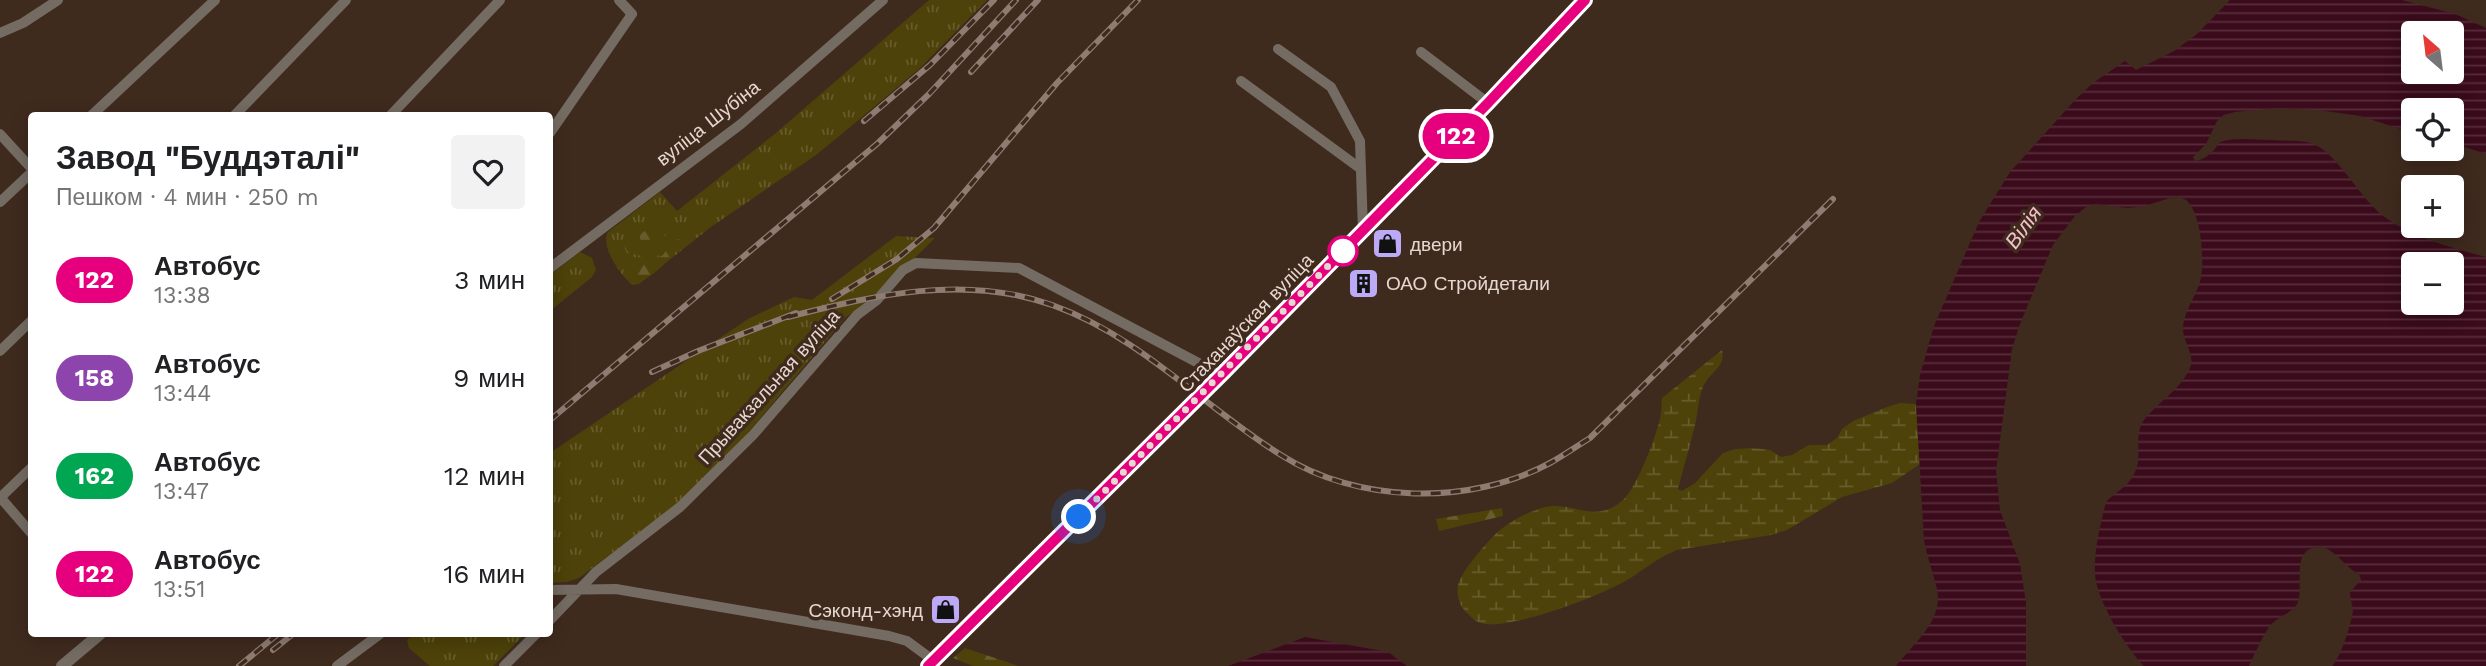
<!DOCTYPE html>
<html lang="ru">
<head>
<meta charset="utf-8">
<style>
	:root { --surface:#fff; --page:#f2f2f2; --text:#202124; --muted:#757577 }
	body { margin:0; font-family:"Work Sans",sans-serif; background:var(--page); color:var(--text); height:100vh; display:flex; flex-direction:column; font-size:26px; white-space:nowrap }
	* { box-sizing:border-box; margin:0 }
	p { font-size:23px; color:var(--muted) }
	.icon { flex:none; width:38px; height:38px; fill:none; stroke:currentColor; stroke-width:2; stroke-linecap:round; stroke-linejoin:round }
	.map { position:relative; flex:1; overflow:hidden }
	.drawer { position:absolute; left:28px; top:112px; width:525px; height:525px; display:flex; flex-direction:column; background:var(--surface); border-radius:7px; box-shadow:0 4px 18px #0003 }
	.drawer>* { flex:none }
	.badge { padding:0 14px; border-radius:23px; font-size:24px; line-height:46px }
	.needle { width:46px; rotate:332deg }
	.fabs { position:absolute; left:2401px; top:21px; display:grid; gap:14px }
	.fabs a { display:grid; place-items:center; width:63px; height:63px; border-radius:7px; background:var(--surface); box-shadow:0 4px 18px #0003; font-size:35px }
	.you { position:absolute; width:35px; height:35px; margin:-18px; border:5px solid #fff; border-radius:50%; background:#1a73e8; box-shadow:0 0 0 10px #1a73e833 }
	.map>.badge { position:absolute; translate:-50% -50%; box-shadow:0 0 0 4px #fff }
	.round { display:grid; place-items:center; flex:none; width:74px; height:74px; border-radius:7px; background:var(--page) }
	.summary { display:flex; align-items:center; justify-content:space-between; height:119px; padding:0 28px }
	h1 { font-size:33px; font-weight:700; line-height:52px }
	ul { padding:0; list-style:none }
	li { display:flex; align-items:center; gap:21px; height:98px; padding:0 28px }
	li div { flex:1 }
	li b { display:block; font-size:26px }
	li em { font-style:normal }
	li .badge { min-width:77px; font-weight:700; text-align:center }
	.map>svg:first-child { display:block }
	.grass { fill:url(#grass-tufts) }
	.forest { fill:url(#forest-firs) }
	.wetland { fill:url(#wetland-marsh) }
	.water { fill:url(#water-rules); fill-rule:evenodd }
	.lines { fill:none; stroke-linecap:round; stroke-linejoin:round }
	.minor { stroke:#746c63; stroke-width:10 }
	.tertiary { stroke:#746c63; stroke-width:12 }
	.rail-casing { stroke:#8e7c72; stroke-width:6 }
	.rail { stroke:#3f2a1e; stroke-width:3.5; stroke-dasharray:10; stroke-linecap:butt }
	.line-casing { stroke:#fff; stroke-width:16 }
	.line { stroke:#e6007e; stroke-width:10 }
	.walk { stroke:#e6d8d0; stroke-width:7; stroke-dasharray:0 12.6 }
	.stop-dot { fill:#fff; stroke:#e6007e; stroke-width:3.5 }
	.labels { text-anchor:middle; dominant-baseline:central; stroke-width:7; stroke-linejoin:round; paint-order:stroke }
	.street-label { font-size:19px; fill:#e6d8d0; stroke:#3f2a1e }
	.poi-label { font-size:19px; fill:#e6d8d0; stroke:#3f2a1e; text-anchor:start }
	.water-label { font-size:21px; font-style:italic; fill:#f7c1cc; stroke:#3f2a1e }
</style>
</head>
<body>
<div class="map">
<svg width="2486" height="666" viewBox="0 0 2486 666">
	<defs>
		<pattern id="grass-tufts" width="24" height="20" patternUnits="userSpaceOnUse" patternTransform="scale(1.75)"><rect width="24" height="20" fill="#4d4209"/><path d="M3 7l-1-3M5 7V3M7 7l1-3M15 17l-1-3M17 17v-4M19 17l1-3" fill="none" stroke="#675d2c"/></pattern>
		<pattern id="forest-firs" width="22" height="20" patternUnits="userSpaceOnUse" patternTransform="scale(1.75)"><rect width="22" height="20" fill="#4d4209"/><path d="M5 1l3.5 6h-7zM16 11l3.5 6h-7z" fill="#675d2c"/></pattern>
		<pattern id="wetland-marsh" width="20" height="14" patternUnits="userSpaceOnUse" patternTransform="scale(1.75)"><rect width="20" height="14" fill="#4d4209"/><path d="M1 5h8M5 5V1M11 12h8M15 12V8" fill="none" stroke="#675d2c"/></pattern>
		<pattern id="water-rules" width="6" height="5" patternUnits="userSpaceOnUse" patternTransform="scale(1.75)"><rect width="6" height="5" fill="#3b0b1b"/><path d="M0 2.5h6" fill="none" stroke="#572e3b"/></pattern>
	</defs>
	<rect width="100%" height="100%" fill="#3f2a1e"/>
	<path class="grass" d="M929,0H987L919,69L843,133L816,155L711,227L639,284L632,285C620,274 600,247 608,232L660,192L677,211L776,133Z
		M896,236L935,238L870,302L846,317L746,435L676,505L579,578L567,582L550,583V453L748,319L794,297L812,300Z
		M580,252L592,258L596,270L592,277L550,311V275Z
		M415,634H525L493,666H430L409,648L407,640Z"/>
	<path class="forest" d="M652,227L662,228L666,239L658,251L659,257L663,255L675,239L682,240C678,255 650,279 636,284L634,281C635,271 643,266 642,256L627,253L622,242L625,240L642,248L644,246L640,239V234Z
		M1502,508L1503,516L1439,531L1436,519Z
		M965,648L1019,666H973L953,658Z"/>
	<path class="wetland" d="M1722,350C1726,368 1709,372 1703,387C1698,399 1698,413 1695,425C1690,447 1683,468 1678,489L1682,491L1695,483L1723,453L1735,449L1753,448L1770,450L1781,457L1792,455L1809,445H1827L1837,438L1842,429L1853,421L1887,407L1900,403L1916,404L1920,464L1892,483L1842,497L1787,530L1771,535L1677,550C1658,557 1644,570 1627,580C1603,595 1506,632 1481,623C1476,622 1471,617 1468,614C1460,608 1456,595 1458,585C1461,571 1492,535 1504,527C1514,520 1530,511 1542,508C1572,499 1594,526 1623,500C1637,487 1655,439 1660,419C1662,412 1661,405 1662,398Z"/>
	<path class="water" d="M2230,0H2402L2455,14L2486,28V154L2452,143V110H2413V133L2360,116L2318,110L2278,108L2235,112L2224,115L2217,121L2206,144L2193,157L2195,161C2207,159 2213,152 2220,142C2237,137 2255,140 2273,140C2285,141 2299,140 2311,143C2338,152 2360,200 2386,218C2412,237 2455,249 2486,257V666H2332C2340,660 2353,619 2353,609C2352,603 2350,599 2350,592L2361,580L2359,574C2345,568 2334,547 2319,547C2290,548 2304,585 2298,602C2293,614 2277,616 2269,627C2261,639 2255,653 2249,666H2144C2126,648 2096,599 2095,574C2094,549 2100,526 2106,502C2119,488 2129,489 2137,467C2141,452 2134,434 2144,420C2158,402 2180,390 2190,368C2196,356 2182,341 2183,327C2184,311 2195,298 2200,282C2205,264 2202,213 2186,200C2183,198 2179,197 2176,196L2145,206L2128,208L2095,204L2086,207L2075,216L2053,245L2020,324L2012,349L1996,471L2000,510L2020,564L2026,603V666H1896C1913,644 1944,620 1937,589C1933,572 1927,557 1924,540L1916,404L1920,375L1934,326L1979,222L2010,172L2075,100L2093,83L2125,61L2136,70L2174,51L2197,34ZM2413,33H2452V72H2413ZM2413,264H2452V303H2413Z
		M1305,637L1388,652L1407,666H1228Z"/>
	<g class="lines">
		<path class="minor" d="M0,33L23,23L58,0
			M1278,49L1331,87L1360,141L1363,231
			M1421,52L1488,103
			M1241,81L1361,169
			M91,116L215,0
			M234,116L346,0
			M390,116L500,0
			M550,133L632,14L619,0
			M0,134L32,169
			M0,202L32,172
			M550,268L741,124L883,0
			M0,351L32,320
			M0,497L32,534
			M0,498L32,467
			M550,590L616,589L889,636L907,641L934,661
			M550,620L596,572L680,507L753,435L857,315L877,300L903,270L916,263L1019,268L1221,375
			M337,666L380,634
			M504,666L536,634"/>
		<path class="tertiary" d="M62,666L100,634
			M928,666L1196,401L1488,103L1585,0"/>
		<defs>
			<path id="rail" d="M971,72L1038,0
				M864,121L930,65L994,0
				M832,299L897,259L934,228L1057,83L1138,0
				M788,317C874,295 965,274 1052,305C1140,336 1204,407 1281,455C1358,504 1470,506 1550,463C1563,456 1577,446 1590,438L1833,199
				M652,372L698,351L796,313
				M550,420L878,143L929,94L1016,0
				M273,650L293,634
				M239,666L278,634"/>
		</defs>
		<use href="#rail" class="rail-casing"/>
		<use href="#rail" class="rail"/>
	</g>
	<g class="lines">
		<defs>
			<path id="line" d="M928,666L1224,372L1488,103L1585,0"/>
		</defs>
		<use href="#line" class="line-casing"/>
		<use href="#line" class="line"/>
		<path class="walk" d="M1079,517L1348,246L1343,251"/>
	</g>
	<defs>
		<symbol id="shop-square" viewBox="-11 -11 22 22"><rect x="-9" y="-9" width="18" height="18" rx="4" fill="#bcaaf6" stroke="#3f2a1e"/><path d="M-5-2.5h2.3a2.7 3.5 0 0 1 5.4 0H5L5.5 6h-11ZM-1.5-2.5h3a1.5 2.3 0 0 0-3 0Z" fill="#111"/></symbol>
		<symbol id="building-square" viewBox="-11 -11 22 22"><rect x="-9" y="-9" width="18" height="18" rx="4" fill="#bcaaf6" stroke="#3f2a1e"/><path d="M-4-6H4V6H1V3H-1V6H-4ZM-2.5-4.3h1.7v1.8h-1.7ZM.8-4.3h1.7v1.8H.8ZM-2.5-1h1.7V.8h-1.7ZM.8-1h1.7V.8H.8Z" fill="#111"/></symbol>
	</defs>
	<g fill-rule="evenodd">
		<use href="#shop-square" x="1370" y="226" width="35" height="35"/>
		<use href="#building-square" x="1346" y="266" width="35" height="35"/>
		<use href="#shop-square" x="928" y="592" width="35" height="35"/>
	</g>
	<circle class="stop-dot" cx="1343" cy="251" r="14"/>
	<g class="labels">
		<g class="street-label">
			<text transform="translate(708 123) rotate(-38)">вуліца Шубіна</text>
			<text transform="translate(1246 323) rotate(-46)">Стаханаўская вуліца</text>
			<text transform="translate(769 387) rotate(-48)">Прывакзальная вуліца</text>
		</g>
		<g class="poi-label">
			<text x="1410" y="244">двери</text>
			<text x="1386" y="283">ОАО Стройдетали</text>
			<text x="923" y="610" text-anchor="end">Сэконд-хэнд</text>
		</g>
		<g class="water-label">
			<text transform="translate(2023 227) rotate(-54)">Вілія</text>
		</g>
	</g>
</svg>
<div class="fabs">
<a><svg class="needle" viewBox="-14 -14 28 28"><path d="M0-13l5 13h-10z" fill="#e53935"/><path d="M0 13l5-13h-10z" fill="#757577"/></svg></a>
<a><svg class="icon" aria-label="locate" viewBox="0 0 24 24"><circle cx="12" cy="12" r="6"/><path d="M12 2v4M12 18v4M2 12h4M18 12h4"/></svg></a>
<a>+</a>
<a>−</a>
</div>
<div class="you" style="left:1079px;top:517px"></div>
<b class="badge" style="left:1456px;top:136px;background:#e6007e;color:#fff">122</b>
<section class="drawer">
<div class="summary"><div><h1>Завод &quot;Буддэталі&quot;</h1><p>Пешком · 4 мин · 250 m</p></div><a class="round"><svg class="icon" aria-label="heart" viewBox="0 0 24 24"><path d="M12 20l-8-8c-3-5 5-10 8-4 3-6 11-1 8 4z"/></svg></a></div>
<ul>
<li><span class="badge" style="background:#e6007e;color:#fff">122</span><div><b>Автобус</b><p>13:38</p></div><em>3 мин</em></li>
<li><span class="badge" style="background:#8e44ad;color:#fff">158</span><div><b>Автобус</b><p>13:44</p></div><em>9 мин</em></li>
<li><span class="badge" style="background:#00a651;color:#fff">162</span><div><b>Автобус</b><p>13:47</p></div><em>12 мин</em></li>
<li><span class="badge" style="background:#e6007e;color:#fff">122</span><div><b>Автобус</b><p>13:51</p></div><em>16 мин</em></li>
</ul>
</section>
</div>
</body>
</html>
